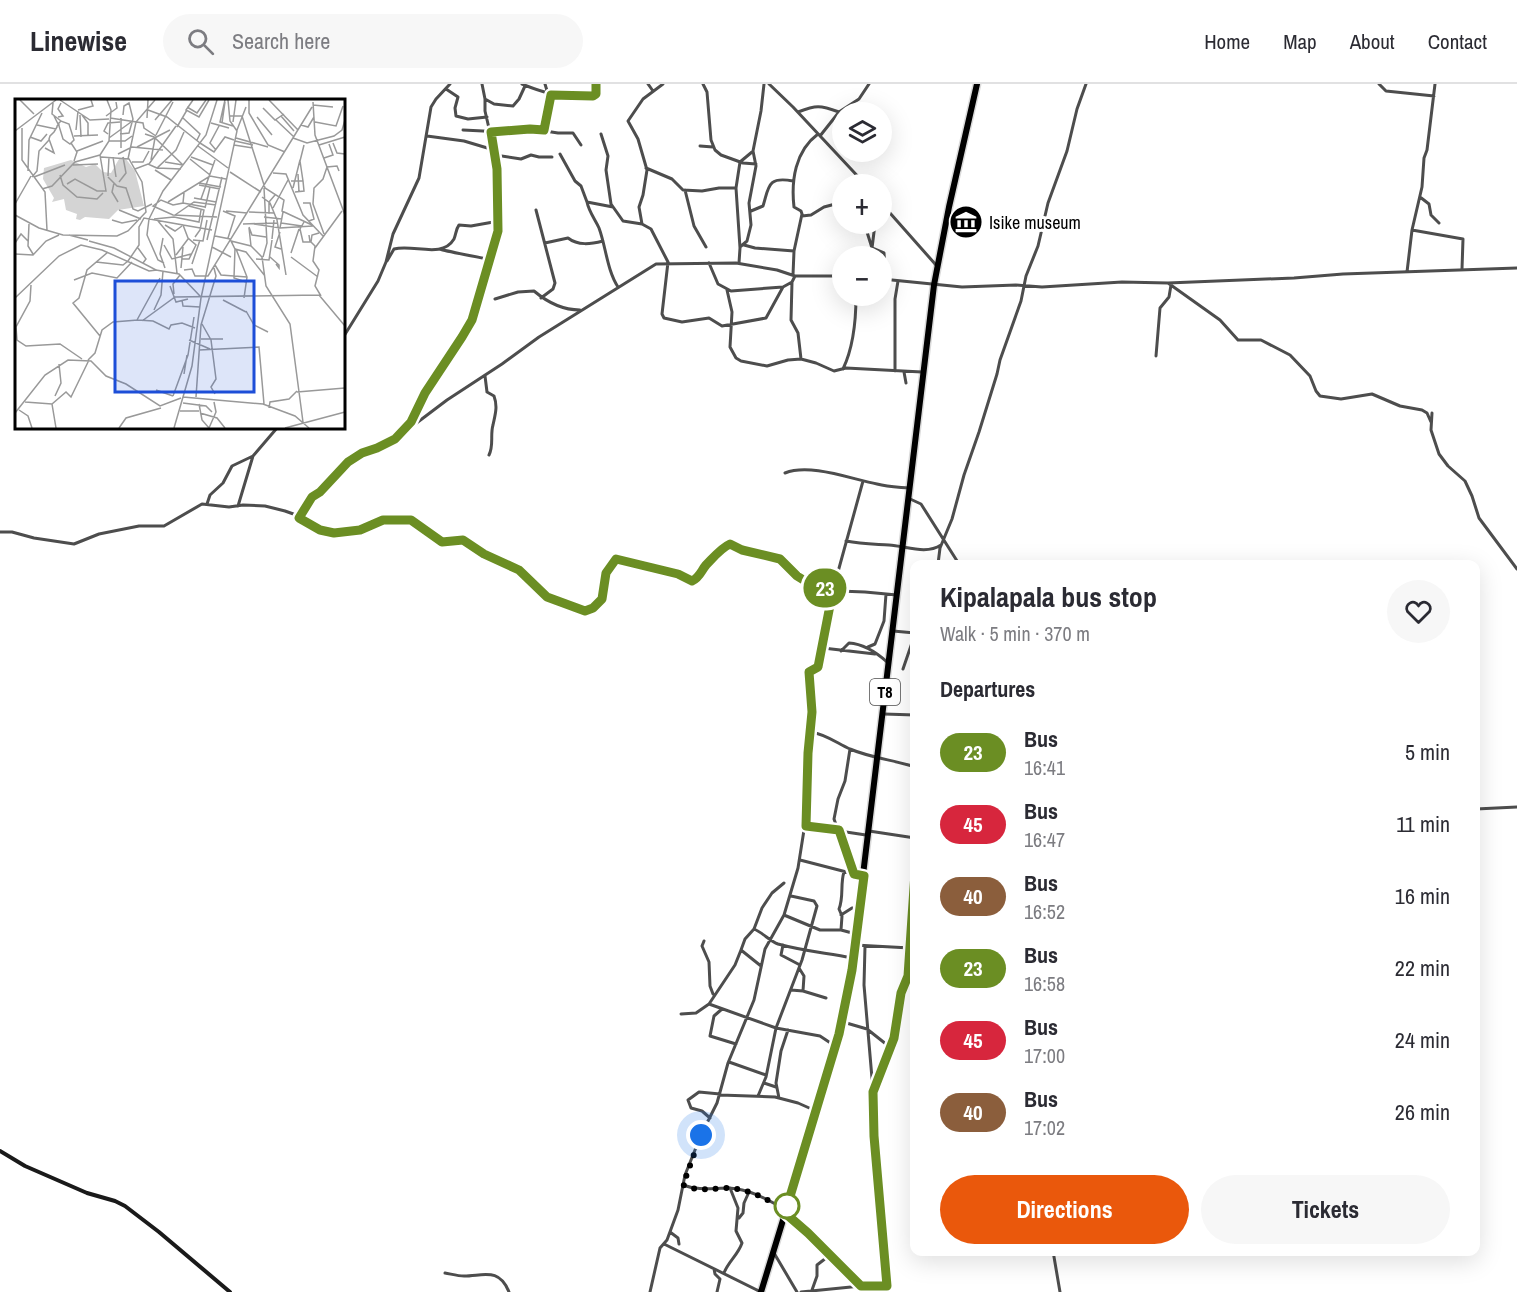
<!DOCTYPE html>
<html lang="en">
<head>
<meta charset="utf-8">
<style>
	:root { --surface:#fff; --page:#f7f7f7; --text:#2b2b33; --muted:#7c7c81; --line:#e1e1e2; --accent:#ea580c }
	body { margin:0; font-family:"Archivo Narrow",sans-serif; background:var(--page); color:var(--text); height:100vh; display:flex; flex-direction:column; font-size:22px; white-space:nowrap }
	* { box-sizing:border-box; margin:0 }
	p { font-size:20px; color:var(--muted) }
	.icon { flex:none; width:33px; height:33px; fill:none; stroke:currentColor; stroke-width:2; stroke-linecap:round; stroke-linejoin:round }
	.map { position:relative; flex:1; overflow:hidden }
	.sheet { position:absolute; left:910px; top:476px; width:570px; height:696px; display:flex; flex-direction:column; background:var(--surface); border-radius:12px; box-shadow:0 6px 24px #0002 }
	.sheet>* { flex:none }
	.badge { padding:0 12px; border-radius:20px; font-size:21px; line-height:39px }
	.buttons { position:absolute; left:832px; top:18px; display:grid; gap:12px }
	.buttons a { display:grid; place-items:center; width:60px; height:60px; border-radius:50%; background:var(--surface); box-shadow:0 6px 24px #0002; font-size:30px }
	.you { position:absolute; width:30px; height:30px; margin:-15px; border:4px solid #fff; border-radius:50%; background:#1a73e8; box-shadow:0 0 0 9px #1a73e833 }
	.map>.badge { position:absolute; translate:-50% -50%; box-shadow:0 0 0 3px #fff }
	h2 { padding:0 30px; font-size:22px; line-height:54px }
	.round { display:grid; place-items:center; flex:none; width:63px; height:63px; border-radius:32px; background:var(--page) }
	.summary { display:flex; align-items:center; justify-content:space-between; height:102px; padding:0 30px }
	h1 { font-size:28px; font-weight:800; line-height:45px }
	.action { display:flex; gap:12px; margin-top:auto; padding:12px 30px }
	.action a { flex:1; height:69px; border-radius:36px; background:var(--accent); color:#fff; font-size:24px; font-weight:800; line-height:69px; text-align:center }
	.action a+a { background:var(--page); color:var(--text) }
	ul { padding:0; list-style:none }
	li { display:flex; align-items:center; gap:18px; height:72px; padding:0 30px }
	li div { flex:1 }
	li b { display:block; font-size:22px }
	li em { font-style:normal }
	li .badge { min-width:66px; font-weight:700; text-align:center }
	header { display:flex; align-items:center; gap:36px; box-sizing:border-box; height:84px; padding:0 30px; background:var(--surface); border-bottom:2px solid var(--line) }
	header strong { font-size:28px }
	nav { display:flex; gap:33px; margin-inline-start:auto; font-size:21px }
	.search { width:420px; height:54px; background:var(--page); display:flex; align-items:center; gap:15px; box-sizing:border-box; padding:0 21px; border-radius:33px; color:var(--muted); font-size:22px }
	.map>svg:first-child { display:block }
	.lines { fill:none; stroke-linecap:round; stroke-linejoin:round }
	.highway-casing { stroke:#dbdbdb; stroke-width:9 }
	.street { stroke:#4d4d4d; stroke-width:3 }
	.secondary { stroke:#1a1a1a; stroke-width:4 }
	.highway { stroke:#000; stroke-width:6 }
	.line-casing { stroke:#fff; stroke-width:14 }
	.line { stroke:#6b8e23; stroke-width:9 }
	.walk { stroke:#000; stroke-width:6; stroke-dasharray:0 10.8 }
	.stop-dot { fill:#fff; stroke:#6b8e23; stroke-width:3 }
	.labels { text-anchor:middle; dominant-baseline:central; stroke-width:6; stroke-linejoin:round; paint-order:stroke }
	.shield { fill:#fff; stroke:#4c4c4c; stroke-width:1.5 }
	.shield-label { font-size:16px; font-weight:bold; fill:#000 }
	.poi-label { font-size:18px; fill:#000; stroke:#fff; text-anchor:start }
	.inset-road { fill:none; stroke:#999; stroke-width:1.5 }
	.view { fill:#1d4ed8; fill-opacity:0.15; stroke:#1d4ed8; stroke-width:3 }
	.inset-edge { fill:none; stroke:#000; stroke-width:3 }
</style>
</head>
<body>
<header>
<strong>Linewise</strong>
<div class="search"><svg class="icon" aria-label="search" viewBox="0 0 24 24"><circle cx="10" cy="10" r="6"/><path d="M15 15l6 6"/></svg>Search here</div>
<nav><a>Home</a><a>Map</a><a>About</a><a>Contact</a></nav>
</header>
<div class="map">
<svg width="1517" height="1208" viewBox="0 0 1517 1208">
	<rect width="100%" height="100%" fill="#fff"/>
	<g class="lines">
		<defs>
			<path id="highway" d="M761,1208L836,963L850,899L934,201L949,123L977,0"/>
		</defs>
		<use href="#highway" class="highway-casing"/>
		<path class="street" d="M522,0C544,9 573,18 596,11V0
			M545,0L548,10
			M648,0L653,7
			M703,0L707,8L711,56L715,66L721,71L743,79L756,80
			M769,0L793,23L865,100
			M1379,0L1386,7L1434,12
			M446,5L458,13L455,24L456,32L468,35L487,33
			M485,15L494,20L513,22L519,15L525,2
			M798,28C816,21 820,21 839,28
			M463,46L503,48L532,45L558,49H573L581,61
			M544,46L551,11
			M601,50L608,72L606,86L611,120L623,137L642,140L651,145L668,178L662,230L664,234L682,238L709,234L722,242L766,234L783,203L792,198L795,192
			M427,52L464,57L494,66
			M820,52L839,28L859,15L869,0
			M700,62L713,63
			M560,70L575,97L581,102L587,118L613,123
			M495,71L521,75L531,71L539,73H552
			M646,84L672,95L683,106L702,107L719,104H736
			M685,106L694,142L706,163
			M1420,113L1429,120L1431,131L1439,139
			M587,118C589,128 595,135 599,144C606,163 607,186 618,203
			M882,120L936,181
			M536,126L555,199L553,205L541,214
			M751,127L763,122C769,103 767,92 793,97
			M802,132L811,131L824,123L843,118
			M642,140L639,123L643,111L647,86L638,55L628,37L643,15L663,0
			M855,140L867,148L872,164L884,169L885,185L882,191
			M1412,146L1463,155L1462,185
			M545,159L568,154C578,162 591,160 603,157
			M744,161L755,164L794,167
			M740,163L747,157L751,141L749,119L756,82L753,67L761,27L764,0
			M872,164L875,140
			M440,165C445,167 486,175 490,175
			M387,177L394,165C414,160 442,175 454,155C456,150 456,145 459,141L471,142L499,137
			M709,179L718,200L731,207L783,203
			M739,179L740,164L736,104L740,78L752,68
			M1407,188L1412,146L1422,103L1424,74L1427,66L1435,0
			M793,191L794,167L802,130L801,127L794,123C791,97 795,67 818,50
			M882,195L962,203L1016,201L1042,203L1122,198L1168,199L1294,194L1343,190L1517,184
			M792,198L791,236L798,249L801,275
			M1168,199L1220,236L1238,256H1261L1290,271L1310,292L1316,307L1320,312L1341,315L1372,310L1400,322L1422,326L1427,329L1431,338
			M727,206L732,228L730,263L736,274L741,277L767,282L788,276L801,275L816,279L834,287L846,284L922,288
			M495,215L518,208L534,207C547,218 562,226 580,226
			M344,252L378,197L386,178L393,150L419,94L431,23L436,15L450,0
			M1156,272L1160,224L1169,213L1171,201
			M843,285C854,262 856,237 856,212
			M895,287V215L898,197
			M904,288L906,299
			M485,292L487,308L494,312C498,323 495,331 493,341C490,351 494,361 489,371
			M1432,329L1431,346L1439,370L1448,382L1465,397L1472,412L1479,434L1517,485
			M396,353L415,333L425,309L467,245L472,235L497,153L499,137L494,66L485,27V15L482,0
			M785,389C810,379 851,395 877,400C888,403 898,403 909,404
			M908,414L921,420L959,480
			M207,420L210,411L223,399L232,382L253,372
			M238,422L253,372L277,344
			M299,432L312,413L357,371L386,360L398,353L447,316L502,280L539,253L656,180L736,179L777,186L795,192H843
			M0,448H12L34,454L74,460L99,450L139,442H164L202,420L229,423L243,421L265,422L285,427L299,432L304,437L320,445L334,449L360,446L383,436L407,435L417,439L442,458L463,456L485,470L519,486L547,513L585,527L593,524L602,515L606,489L616,475L678,490L692,497C700,493 701,487 706,481C713,474 721,464 730,460L742,466L780,475L797,492L815,502L839,507L865,508L897,511
			M846,457C861,460 874,460 889,461C906,462 926,471 941,461
			M938,480L940,464L952,435L964,391L979,348L997,290L1000,276L1021,217L1026,192L1038,162L1048,119L1067,67L1077,25L1086,0
			M893,547L915,549
			M868,563L875,560L884,537L886,510
			M823,564L875,570
			M841,567L849,559C864,560 876,568 887,578
			M903,585L915,550
			M884,630L915,631
			M811,648C825,650 837,659 850,665C871,674 894,676 915,683
			M850,665L845,697L838,715L834,735L854,791
			M1476,725L1517,723
			M806,742L866,751
			M869,747L915,754
			M800,776L862,792
			M784,831L820,846H841L856,850
			M841,831L852,824H858
			M754,845L762,824L772,809L784,799
			M841,846L842,832L839,825C844,813 840,800 844,788
			M704,857L702,862L709,878L710,902L713,910
			M783,861L781,871L800,881
			M855,861L910,864
			M865,862L864,901L873,1006
			M761,882L741,866L745,855L754,845C763,849 770,857 778,860C803,867 827,869 852,874
			M799,884L804,892L803,907
			M791,906L803,907L826,914
			M709,920L735,881L741,866
			M722,925L714,932L710,952L736,960
			M681,930L696,929L709,920L776,944L820,952L835,962
			M843,938L867,945L891,964
			M729,978L766,991
			M764,999L776,1003
			M720,1011L775,1013L798,1019L816,1027
			M758,1012L766,993L776,944L802,876L817,822L814,817L791,812
			M779,1014L776,999L781,967L788,946
			M710,1034L702,1027L691,1024L688,1016L699,1008L720,1010
			M683,1101C698,1107 713,1104 729,1104C750,1105 768,1116 786,1126
			M787,1130L808,1149L861,1202
			M739,1134L743,1129L744,1119L749,1108
			M670,1148L678,1154L679,1160
			M664,1160L761,1208
			M1053,1167L1060,1208
			M774,1169L797,1208
			M714,1185L715,1190L720,1195L717,1208
			M445,1189C451,1190 458,1192 464,1192C483,1192 499,1183 509,1208
			M724,1189C728,1178 738,1171 742,1159L736,1147L738,1124L730,1104
			M812,1206L817,1192V1181L830,1171
			M650,1208L660,1164L667,1156L678,1126L685,1091L701,1051L717,1019L728,979L754,916L765,865L784,831L798,784L807,727L808,669L812,628L809,588L819,581L833,506L863,397
			M801,1208L861,1202L887,1201
			M888,1208L874,1052L873,1008L894,954L901,909L908,892L915,788"/>
		<path class="secondary" d="M0,1067L25,1082L87,1109L115,1117L125,1122L159,1148L230,1208"/>
		<use href="#highway" class="highway"/>
	</g>
	<g class="lines">
		<defs>
			<path id="line" d="M596,0V10L593,12L551,11L544,46L530,45L491,48L497,85L498,147L472,236L462,253L425,309L411,338L395,355L377,364L362,369L348,378L320,408L312,413L299,434L320,446L334,449L360,446L383,436H411L442,458L463,456L484,470L519,486L547,513L585,527L593,524L602,515L606,489L616,475L678,490L692,497C700,493 701,487 706,481C713,474 721,464 730,460L742,466L780,475L797,492L810,500L833,506L818,583L809,588L812,628L808,669L806,742L839,746L854,790L864,792L852,886L839,950L785,1129L808,1149L861,1202H887L874,1052L873,1008L894,954L901,909L908,892L915,789"/>
		</defs>
		<use href="#line" class="line-casing"/>
		<use href="#line" class="line"/>
		<path class="walk" d="M701,1051L683,1101C698,1108 713,1104 729,1104C750,1105 768,1116 786,1126L787,1122"/>
	</g>
	<defs>
		<symbol id="museum-disc" viewBox="-11 -11 22 22"><circle r="9.5" fill="#000" stroke="#fff"/><path d="M0-6L6-3V-2H-6V-3ZM-5-1h2V3h-2ZM-1-1h2V3h-2ZM3-1h2V3H3ZM-6 4H6V6H-6Z" fill="#fff"/></symbol>
	</defs>
	<g fill-rule="evenodd">
		<use href="#museum-disc" x="947" y="119" width="38" height="38"/>
	</g>
	<circle class="stop-dot" cx="787" cy="1122" r="12"/>
	<g class="labels">
		<rect class="shield" x="870" y="595" width="30" height="26" rx="4.5"/>
		<g class="shield-label">
			<text x="885" y="608">T8</text>
		</g>
		<g class="poi-label">
			<text x="989" y="138">Isike museum</text>
		</g>
	</g>
	<g transform="translate(15 15)">
		<rect width="330" height="330" fill="#fff"/>
		<path d="M104,60H111L120,72L129,107L103,111L94,120L70,118L65,121L61,120L62,115L51,111L49,100L37,103L39,99L28,80L29,69L56,61L71,68L80,65L88,73L96,74Z" fill="#d4d4d4"/>
		<path class="inset-road" d="M5,1L19,15M45,1L75,21L94,20M178,1L171,11L184,18L194,1M210,1L205,23L218,27M234,1V14L253,46L270,53M254,1L283,31M298,3L300,36L330,116M38,4L37,15L46,22M298,6L318,8M172,8L182,14L191,1M248,9L260,21L269,15M63,11L78,7L76,1M133,11L152,18L185,44M65,16L66,38M67,16L73,24V37M91,17L102,9L101,3M215,17H227L250,89L269,101L267,112L297,126M266,17L279,32M43,18L48,17L43,10L46,4M242,18L257,36M95,19L128,24L129,29L141,37M106,19V49M132,19L133,1M168,19L185,35L182,41M140,21L157,1M261,21L279,38M218,23L221,1M300,23L321,27L328,7M196,24L214,29M207,24L210,3M22,26L41,30M286,26L293,28L299,18M162,28L172,11M7,29V61L30,93L32,131M61,31L63,12M222,31L231,8M0,32L41,1M93,35L89,32L93,24L105,23M105,35L114,34L118,20L114,4L109,7L108,16M130,35L139,38L168,66M141,36L158,3M59,37L83,36M15,38L26,42L32,35M94,39L116,23M221,39L253,48M278,39L292,44L319,37L327,31L330,21M94,42H110L117,37M220,42L238,46M56,44L62,53L59,62M185,44L199,53L210,38L219,41M318,44L322,54L330,55M219,46L238,49M304,46L330,38M183,47L213,69M122,48L155,31M30,49L39,54L34,40L35,37L39,33L42,28V27L43,26L44,24L46,22L54,25L59,41L55,45L48,40L44,27V26H43V25L39,17M201,51L195,44L204,27M62,52L88,42M103,55L117,48L148,51M98,58L101,78M176,58L198,66M309,59L318,56L314,45M113,60L121,23L140,1M175,60L195,76M136,61L140,39M117,63H128L134,52M150,63L168,66M134,65L161,27M58,66L83,65M142,69L166,70M120,70L133,65L142,69L161,51L169,33M140,71L156,81M13,72L14,41L27,14M215,73L246,93M258,74L271,75L288,116L308,137M283,75L284,93M45,76L48,86L62,98L82,100L88,94M93,77L94,58M17,78L22,72L24,52L34,41M19,78L50,66M93,78L102,87L111,89L118,110L123,112L137,105M276,82H288L289,92L280,93M288,82L285,62L289,46M104,83L111,74L108,58M99,84L97,93L103,103M184,84L206,88M52,85L60,80L82,92H91L85,56L94,42L96,11L92,1M184,86L205,90M278,89L285,61M27,90L37,87L60,63L85,56M169,94L168,104L158,106L146,101L138,107L158,116L202,118M247,98L255,104L262,121L271,176M179,99L201,103M186,100L200,61M153,103L195,77L211,80M168,104L190,108M288,104H295L299,120L294,122M0,105L16,77M174,107L189,111L185,131L180,138M190,109L195,88M258,109L273,81M104,111L126,120M208,112L220,117L213,139M211,112L232,114M234,113L259,114M254,115V103L260,96M0,116L24,129L48,136L102,137L113,132L131,113L127,83L114,60L86,58M160,116L179,103L201,106M249,118L267,120M134,120L148,92L191,36L202,1M134,120L132,136L143,161L149,164M139,120L159,118L184,123L186,111M97,121L107,124L122,121M143,122L158,140L162,174M289,123L285,130L288,143H295L294,136M266,124L287,127M14,125L13,147L18,155M228,125L262,124M239,125L265,129L268,113M150,126L160,132L167,127M168,126L197,131M234,128L237,136L251,138M234,129L236,147M264,129L298,127M265,133L260,148L266,150M304,134L297,136L296,143L300,147L298,162L304,171L300,187L306,197M309,135L298,105L299,89L308,80L312,68L322,67L324,72M54,136L73,141M200,137L215,140L220,150L231,153L250,177M148,139L145,155L150,169M257,140L259,121M178,141L188,142L192,121M192,141L207,78M74,142L99,149L141,171L164,175L185,197M216,142L236,147L247,158L251,187L275,225L288,323M0,144L6,135L13,142M149,146L157,160L176,155M197,148L216,158M123,149L131,160L128,164M220,149L219,179L231,183M300,149L327,112M221,150L232,178L229,199M276,154L284,130M0,155L18,156L31,142L44,136M161,156L173,140M248,158L252,144L249,89M255,158L264,166V169L261,165M276,158L303,178M241,160L254,161L257,141M81,163L108,166L113,162L124,146V128L129,119L168,126L173,139L181,146L174,160H167M177,165L185,141M200,166L206,176L232,178M166,169L168,148M169,171L177,170L180,177H193L297,8M59,181L77,174L102,179L117,163M16,186L15,202L1,228L2,241L11,247L45,245L67,260M155,187L161,203L173,200M159,195L158,185L165,176M0,199L44,157L66,146L87,151L134,172L142,171M167,201L168,207L185,208M208,201L231,213M139,211L146,196L148,172M231,212L239,226L253,233M122,221L145,179M127,222L160,198L304,196L330,227M187,225L196,241L201,280L196,288L200,295M85,237L58,204L64,199L72,171L93,153M186,240H208M174,241L195,250M184,251L244,248L249,305M73,261L80,254L87,231L98,223L123,221L138,222L154,230L156,226L167,224L180,229M169,275L172,256M141,291L158,297M282,293L330,289M40,297L46,284L44,265M158,297L173,256L179,218M168,298L248,305L280,317L294,329M181,298L186,226L201,177L199,169M10,303L37,305L51,293L56,298L74,261M168,304L191,307L197,313M37,305L41,329M184,305L187,321L194,329M254,309L255,303L274,300L282,292M4,311L13,317L17,329M165,312H184M0,314L30,276L53,261L76,262L91,277L111,285L145,307L166,299M185,314L202,319L210,329M104,329L111,319L146,309M159,329L177,267L186,199L222,32L215,22L213,1M194,329L201,313L199,303M270,329L330,313"/>
		<path class="view" d="M100,182H239V293H100Z"/>
		<rect width="330" height="330" class="inset-edge"/>
	</g>
</svg>
<div class="buttons">
<a><svg class="icon" aria-label="layers" viewBox="0 0 24 24"><path d="M12 4l9 5-9 5-9-5zM3 14l9 5 9-5"/></svg></a>
<a>+</a>
<a>−</a>
</div>
<div class="you" style="left:701px;top:1051px"></div>
<b class="badge" style="left:825px;top:504px;background:#6b8e23;color:#fff">23</b>
<section class="sheet">
<div class="summary"><div><h1>Kipalapala bus stop</h1><p>Walk · 5 min · 370 m</p></div><a class="round"><svg class="icon" aria-label="heart" viewBox="0 0 24 24"><path d="M12 20l-8-8c-3-5 5-10 8-4 3-6 11-1 8 4z"/></svg></a></div>
<h2>Departures</h2>
<ul>
<li><span class="badge" style="background:#6b8e23;color:#fff">23</span><div><b>Bus</b><p>16:41</p></div><em>5 min</em></li>
<li><span class="badge" style="background:#d7263d;color:#fff">45</span><div><b>Bus</b><p>16:47</p></div><em>11 min</em></li>
<li><span class="badge" style="background:#8b5e3c;color:#fff">40</span><div><b>Bus</b><p>16:52</p></div><em>16 min</em></li>
<li><span class="badge" style="background:#6b8e23;color:#fff">23</span><div><b>Bus</b><p>16:58</p></div><em>22 min</em></li>
<li><span class="badge" style="background:#d7263d;color:#fff">45</span><div><b>Bus</b><p>17:00</p></div><em>24 min</em></li>
<li><span class="badge" style="background:#8b5e3c;color:#fff">40</span><div><b>Bus</b><p>17:02</p></div><em>26 min</em></li>
</ul>
<div class="action"><a>Directions</a><a>Tickets</a></div>
</section>
</div>
</body>
</html>
